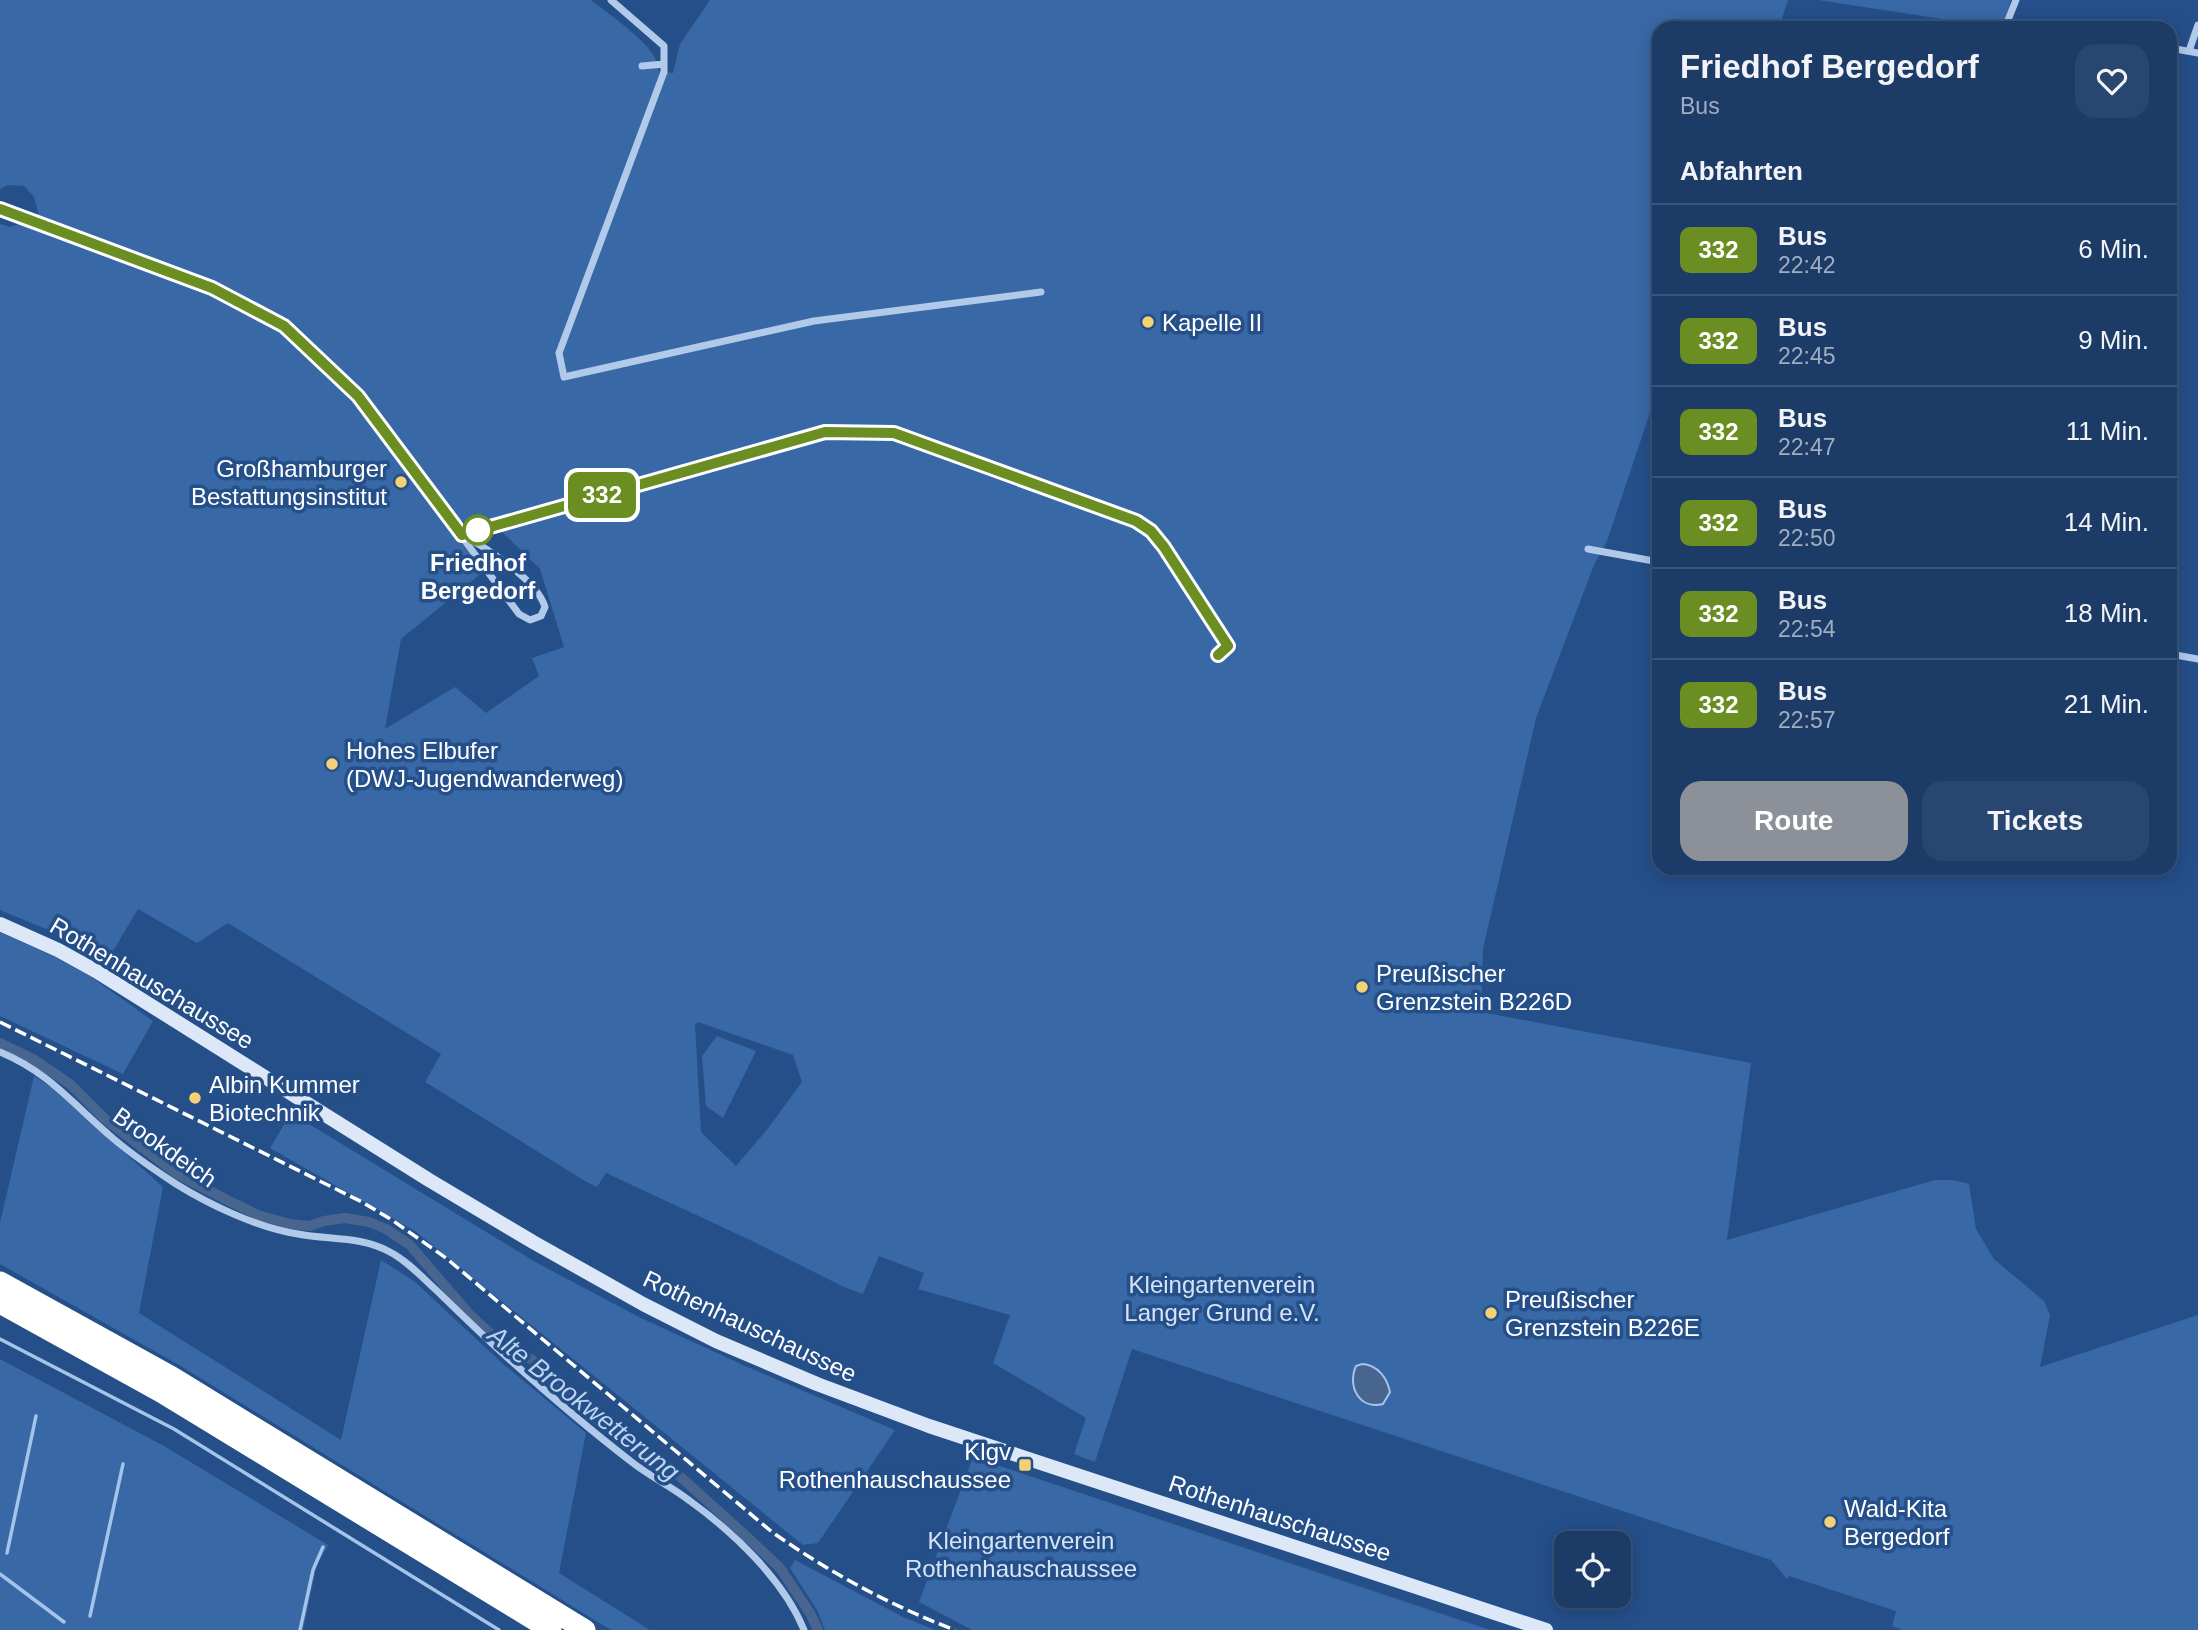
<!DOCTYPE html>
<html lang="de">
<head>
<meta charset="utf-8">
<style>
	:root { --surface:#1c3b67; --page:#294670; --text:#f1f3f6; --muted:#a0adc0; --line:#3a557b; --accent:#8c9099 }
	body { margin:0; font-family:Arial,sans-serif; background:var(--page); color:var(--text); height:100vh; display:flex; flex-direction:column; font-size:26px; white-space:nowrap }
	* { box-sizing:border-box; margin:0 }
	p { font-size:23px; color:var(--muted) }
	.icon { flex:none; width:38px; height:38px; fill:none; stroke:currentColor; stroke-width:2; stroke-linecap:round; stroke-linejoin:round }
	.map { position:relative; flex:1; overflow:hidden }
	.sheet { position:absolute; left:1652px; top:21px; width:525px; height:854px; display:flex; flex-direction:column; background:var(--surface); border-radius:21px; box-shadow:0 4px 18px #0003,0 0 0 2px var(--line) }
	.sheet>* { flex:none }
	.badge { padding:0 14px; border-radius:10px; font-size:24px; line-height:46px }
	.controls { position:absolute; left:1554px; top:1531px; display:grid; gap:14px }
	.controls a { display:grid; place-items:center; width:77px; height:77px; border-radius:14px; background:var(--surface); box-shadow:0 4px 18px #0003,0 0 0 2px var(--line); font-size:35px }
	.map>.badge { position:absolute; translate:-50% -50%; box-shadow:0 0 0 4px #fff }
	h2 { padding:0 28px; font-size:26px; line-height:63px }
	.round { display:grid; place-items:center; flex:none; width:74px; height:74px; border-radius:21px; background:var(--page) }
	.summary { display:flex; align-items:center; justify-content:space-between; height:119px; padding:0 28px }
	h1 { font-size:33px; font-weight:700; line-height:52px }
	.button { display:flex; gap:14px; margin-top:auto; padding:14px 28px }
	.button a { flex:1; height:80px; border-radius:21px; background:var(--accent); color:#fff; font-size:28px; font-weight:700; line-height:80px; text-align:center }
	.button a+a { background:var(--page); color:var(--text) }
	ul { padding:0; list-style:none }
	li { display:flex; align-items:center; gap:21px; height:91px; padding:0 28px; border-top:2px solid var(--line) }
	li div { flex:1 }
	li b { display:block; font-size:26px }
	li em { font-style:normal }
	li .badge { min-width:77px; font-weight:700; text-align:center }
	.map>svg:first-child { display:block }
	.green { fill:#3968a6; fill-rule:evenodd }
	.water { fill:#48658f; stroke:#a5c4ea; stroke-width:2 }
	.lines { fill:none; stroke-linecap:round; stroke-linejoin:round }
	.stream { stroke:#a5c4ea; stroke-width:3.5 }
	.canal { stroke:#48658f; stroke-width:10 }
	.minor { stroke:#b1caea; stroke-width:7 }
	.secondary { stroke:#dce7f8; stroke-width:14 }
	.motorway { stroke:#fff; stroke-width:21 }
	.rail { stroke:#fff; stroke-width:3.5; stroke-dasharray:12 5; stroke-linecap:butt }
	.line-casing { stroke:#fff; stroke-width:16 }
	.line { stroke:#6b8e23; stroke-width:10 }
	.poi-dot { fill:#f4d175; stroke:#254f89; stroke-width:2.5 }
	.stop-dot { fill:#fff; stroke:#6b8e23; stroke-width:3.5 }
	.labels { text-anchor:middle; dominant-baseline:central; stroke-width:7; stroke-linejoin:round; paint-order:stroke }
	.poi-label { font-size:24px; fill:#fff; stroke:#254f89; text-anchor:start }
	.stop-label { font-size:24px; font-weight:bold; fill:#fff; stroke:#254f89 }
	.street-label { font-size:24px; fill:#fff; stroke:#254f89 }
	.park-label { font-size:24px; fill:#d5e4f7; stroke:#254f89 }
	.water-label { font-size:26px; font-style:italic; fill:#bdd4f1; stroke:#254f89 }
</style>
</head>
<body>
<div class="map">
<svg width="2198" height="1630" viewBox="0 0 2198 1630">
	<rect width="100%" height="100%" fill="#254f89"/>
	<path class="green" d="M0,0H591C610,16 659,46 659,71L673,73L680,44L710,0H1788L1779,28H1659V386L1607,541L1594,565L1536,718L1483,949L1481,1012L1751,1063L1727,1240L1935,1180H1953L1969,1184L1976,1229L1994,1259L2044,1301L2050,1315L2040,1367L2198,1315V1630H1903L1892,1626L1896,1611L1789,1576L1787,1579L1771,1560L1132,1349L1095,1462L1074,1454L1086,1418L993,1363L1010,1315L918,1289L924,1273L879,1256L863,1294L844,1287L748,1239L606,1173L597,1187L585,1181L425,1082L441,1054L228,923L197,943L138,909L106,963L53,932L0,910V224L10,227L22,223L210,294L281,331L357,402L483,572L401,639L385,729L455,687L486,713L539,676L532,658L564,647L540,569L495,525L465,522L455,519L365,396L287,320L216,284L39,216L34,197L24,186L8,185L0,189ZM698,1022L793,1055L802,1082L769,1127L736,1166L701,1132L695,1025Z
		M1818,0H2011L2005,20L1995,27Z
		M0,932L55,957L90,976L153,1021L123,1074L0,1016Z
		M717,1036L756,1051L723,1118L706,1106L702,1056Z
		M34,1076L62,1094L110,1140L163,1187L139,1313L341,1440L381,1260L414,1281L502,1363L586,1433L559,1573L650,1630H611L179,1365L0,1264V1223Z
		M291,1113L537,1263L641,1318L743,1365L895,1430L818,1543L803,1545L415,1231L270,1148Z
		M0,1359L164,1446L328,1545L317,1564L303,1630H0Z
		M973,1457L1490,1630H972L919,1602Z
		M795,1560L903,1617L935,1630H825L817,1610L790,1568Z"/>
	<path class="water" d="M1362,1364C1378,1365 1387,1378 1390,1392L1383,1404C1359,1410 1347,1386 1356,1366Z"/>
	<g class="lines">
		<path class="stream" d="M0,1339L174,1429L499,1630
			M7,1553L36,1416
			M0,1574L64,1622
			M90,1616L123,1464
			M300,1630L313,1570L323,1547"/>
		<path class="canal" d="M0,1043L33,1059L70,1084L105,1119L177,1174L229,1201L258,1215L290,1224L310,1226L324,1221L345,1218L369,1222L386,1229L410,1245L470,1315L493,1336L532,1360L585,1410L641,1454L675,1472L744,1534L780,1568L810,1613L818,1630"/>
		<path class="minor" d="M611,0L664,46V72L559,353L564,377L814,321L1041,292
			M2016,0L2006,25L2029,28
			M2170,48L2198,53
			M2189,51L2198,25
			M642,66L664,64
			M0,209L212,288L284,326L358,396L519,614L530,620L541,616L545,607C537,580 487,548 462,535
			M1588,549L1659,562
			M2170,654L2198,659
			M0,1052C48,1072 71,1102 108,1134C129,1153 153,1169 176,1184C210,1205 258,1228 298,1234C329,1240 361,1236 390,1252C407,1261 421,1276 435,1289C459,1312 483,1336 508,1358C548,1394 590,1430 633,1463C651,1477 672,1487 690,1501C733,1532 784,1580 804,1630"/>
		<path class="secondary" d="M0,924L58,950L96,971L429,1180L533,1242L643,1304L716,1341L817,1384L929,1426L1546,1630"/>
		<path class="motorway" d="M0,1282L172,1377L585,1630
			M0,1303L161,1392L551,1630"/>
		<path class="rail" d="M0,1022L362,1202L392,1220L446,1258L772,1532C829,1572 889,1605 955,1630"/>
	</g>
	<g class="lines">
		<defs>
			<path id="line" d="M0,209L212,288L284,326L358,396L462,535L825,432L894,433L1136,521L1151,531L1164,547L1228,646L1218,655"/>
		</defs>
		<use href="#line" class="line-casing"/>
		<use href="#line" class="line"/>
	</g>
	<g class="poi-dot">
		<circle cx="1148" cy="322" r="7"/>
		<circle cx="401" cy="482" r="7"/>
		<circle cx="332" cy="764" r="7"/>
		<circle cx="1362" cy="987" r="7"/>
		<circle cx="195" cy="1098" r="7"/>
		<circle cx="1491" cy="1313" r="7"/>
		<rect x="1018" y="1458" width="14" height="14" rx="3.5"/>
		<circle cx="1830" cy="1522" r="7"/>
	</g>
	<circle class="stop-dot" cx="478" cy="530" r="14"/>
	<g class="labels">
		<g class="poi-label">
			<text x="1162" y="322">Kapelle II</text>
			<text x="387" y="468" text-anchor="end">Großhamburger<tspan x="387" dy="28">Bestattungsinstitut</tspan></text>
			<text x="346" y="750">Hohes Elbufer<tspan x="346" dy="28">(DWJ-Jugendwanderweg)</tspan></text>
			<text x="1376" y="973">Preußischer<tspan x="1376" dy="28">Grenzstein B226D</tspan></text>
			<text x="209" y="1084">Albin Kummer<tspan x="209" dy="28">Biotechnik</tspan></text>
			<text x="1505" y="1299">Preußischer<tspan x="1505" dy="28">Grenzstein B226E</tspan></text>
			<text x="1011" y="1451" text-anchor="end">Klgv<tspan x="1011" dy="28">Rothenhauschaussee</tspan></text>
			<text x="1844" y="1508">Wald-Kita<tspan x="1844" dy="28">Bergedorf</tspan></text>
		</g>
		<g class="stop-label">
			<text x="478" y="562">Friedhof<tspan x="478" dy="28">Bergedorf</tspan></text>
		</g>
		<g class="street-label">
			<text transform="translate(152 983) rotate(31)">Rothenhauschaussee</text>
			<text transform="translate(165 1147) rotate(35)">Brookdeich</text>
			<text transform="translate(750 1326) rotate(25)">Rothenhauschaussee</text>
			<text transform="translate(1280 1518) rotate(18)">Rothenhauschaussee</text>
		</g>
		<g class="park-label">
			<text x="1222" y="1284">Kleingartenverein<tspan x="1222" dy="28">Langer Grund e.V.</tspan></text>
			<text x="1021" y="1540">Kleingartenverein<tspan x="1021" dy="28">Rothenhauschaussee</tspan></text>
		</g>
		<g class="water-label">
			<text transform="translate(584 1403) rotate(38)">Alte Brookwetterung</text>
		</g>
	</g>
</svg>
<div class="controls">
<a><svg class="icon" aria-label="locate" viewBox="0 0 24 24"><circle cx="12" cy="12" r="6"/><path d="M12 2v4M12 18v4M2 12h4M18 12h4"/></svg></a>
</div>
<b class="badge" style="left:602px;top:495px;background:#6b8e23;color:#fff">332</b>
<section class="sheet">
<div class="summary"><div><h1>Friedhof Bergedorf</h1><p>Bus</p></div><a class="round"><svg class="icon" aria-label="heart" viewBox="0 0 24 24"><path d="M12 20l-8-8c-3-5 5-10 8-4 3-6 11-1 8 4z"/></svg></a></div>
<h2>Abfahrten</h2>
<ul>
<li><span class="badge" style="background:#6b8e23;color:#fff">332</span><div><b>Bus</b><p>22:42</p></div><em>6 Min.</em></li>
<li><span class="badge" style="background:#6b8e23;color:#fff">332</span><div><b>Bus</b><p>22:45</p></div><em>9 Min.</em></li>
<li><span class="badge" style="background:#6b8e23;color:#fff">332</span><div><b>Bus</b><p>22:47</p></div><em>11 Min.</em></li>
<li><span class="badge" style="background:#6b8e23;color:#fff">332</span><div><b>Bus</b><p>22:50</p></div><em>14 Min.</em></li>
<li><span class="badge" style="background:#6b8e23;color:#fff">332</span><div><b>Bus</b><p>22:54</p></div><em>18 Min.</em></li>
<li><span class="badge" style="background:#6b8e23;color:#fff">332</span><div><b>Bus</b><p>22:57</p></div><em>21 Min.</em></li>
</ul>
<div class="button"><a>Route</a><a>Tickets</a></div>
</section>
</div>
</body>
</html>
